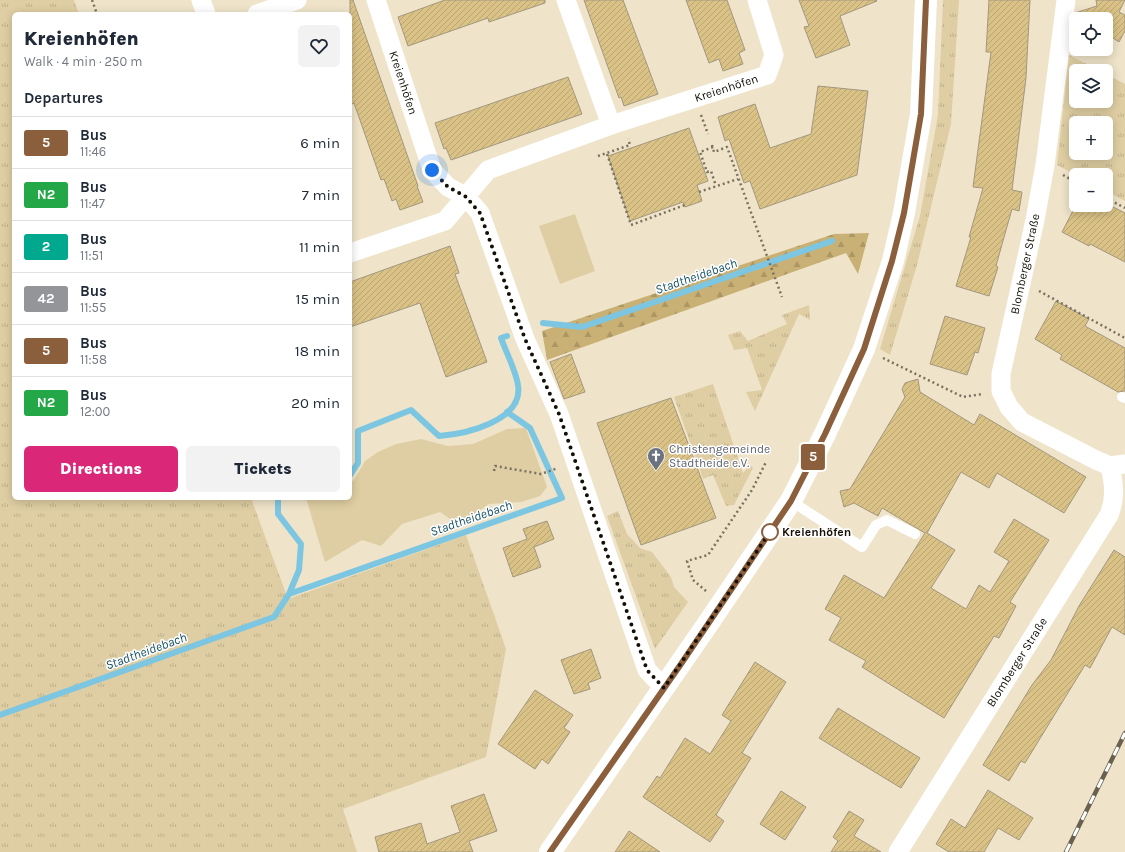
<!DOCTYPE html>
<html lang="en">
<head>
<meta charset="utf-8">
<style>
	:root { --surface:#fff; --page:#f2f2f3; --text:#1f2937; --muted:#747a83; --line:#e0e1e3; --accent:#db2777 }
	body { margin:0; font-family:Karla,sans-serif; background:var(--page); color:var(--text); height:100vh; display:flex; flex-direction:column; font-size:15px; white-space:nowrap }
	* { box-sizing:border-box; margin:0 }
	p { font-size:13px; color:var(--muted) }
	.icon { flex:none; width:22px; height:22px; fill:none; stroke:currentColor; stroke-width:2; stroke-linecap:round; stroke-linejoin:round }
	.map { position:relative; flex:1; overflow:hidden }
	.details { position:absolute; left:12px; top:12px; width:340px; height:488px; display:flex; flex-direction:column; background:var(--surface); border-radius:6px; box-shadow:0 2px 10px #0003 }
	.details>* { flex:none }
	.badge { padding:0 8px; border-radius:3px; font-size:14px; line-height:26px }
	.fabs { position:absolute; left:1069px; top:12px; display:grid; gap:8px }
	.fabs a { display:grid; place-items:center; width:44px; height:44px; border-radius:6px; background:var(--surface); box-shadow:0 2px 10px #0003; font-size:20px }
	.you { position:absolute; width:20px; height:20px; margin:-10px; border:3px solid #fff; border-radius:50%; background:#1a73e8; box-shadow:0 0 0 6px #1a73e833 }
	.map>.badge { position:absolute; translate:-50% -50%; box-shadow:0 0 0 2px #fff }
	h2 { padding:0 12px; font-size:15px; line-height:36px }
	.round { display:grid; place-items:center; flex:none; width:42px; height:42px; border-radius:6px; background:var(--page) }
	.summary { display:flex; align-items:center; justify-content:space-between; height:68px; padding:0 12px }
	h1 { font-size:19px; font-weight:800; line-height:30px }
	.button { display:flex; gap:8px; margin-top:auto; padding:8px 12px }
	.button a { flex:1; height:46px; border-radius:6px; background:var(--accent); color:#fff; font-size:16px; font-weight:800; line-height:46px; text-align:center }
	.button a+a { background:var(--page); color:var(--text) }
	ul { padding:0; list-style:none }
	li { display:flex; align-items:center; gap:12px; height:52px; padding:0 12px; border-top:1px solid var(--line) }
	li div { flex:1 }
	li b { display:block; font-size:15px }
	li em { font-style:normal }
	li .badge { min-width:44px; font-weight:700; text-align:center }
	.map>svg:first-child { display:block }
	.grass { fill:url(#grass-tufts); fill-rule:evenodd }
	.forest { fill:url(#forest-firs) }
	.green { fill:#dfcea3 }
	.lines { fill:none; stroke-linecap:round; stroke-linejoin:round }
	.stream { stroke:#7dc6e2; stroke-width:6 }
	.building { fill:url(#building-hatch); stroke:#a2987f }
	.path { stroke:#797260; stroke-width:2.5; stroke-dasharray:2 3; stroke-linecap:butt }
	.lane { stroke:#fff; stroke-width:10 }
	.street { stroke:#fff; stroke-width:19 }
	.secondary { stroke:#fff; stroke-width:22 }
	.rail-casing { stroke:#686151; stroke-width:4.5 }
	.rail { stroke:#fff; stroke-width:3; stroke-dasharray:9; stroke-linecap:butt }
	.line-casing { stroke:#fff; stroke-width:9 }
	.line { stroke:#8b5e3c; stroke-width:6 }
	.walk { stroke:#141007; stroke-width:4; stroke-dasharray:0 7.2 }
	.stop-dot { fill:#fff; stroke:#8b5e3c; stroke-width:2 }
	.labels { text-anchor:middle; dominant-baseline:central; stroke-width:3; stroke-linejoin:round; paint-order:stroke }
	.street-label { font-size:12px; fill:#141007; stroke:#fff }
	.worship-label { font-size:12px; fill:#5b616d; stroke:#fff; text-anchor:start }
	.stop-label { font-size:12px; font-weight:bold; fill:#141007; stroke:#fff; text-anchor:start }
	.water-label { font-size:13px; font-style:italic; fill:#165266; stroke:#fff }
</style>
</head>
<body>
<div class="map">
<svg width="1125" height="852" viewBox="0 0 1125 852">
	<defs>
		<pattern id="grass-tufts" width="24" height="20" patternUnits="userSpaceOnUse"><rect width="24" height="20" fill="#dfcea3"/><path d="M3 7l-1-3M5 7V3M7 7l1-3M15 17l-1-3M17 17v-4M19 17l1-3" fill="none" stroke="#beb08b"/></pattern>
		<pattern id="forest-firs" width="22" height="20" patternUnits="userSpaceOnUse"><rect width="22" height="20" fill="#c9b175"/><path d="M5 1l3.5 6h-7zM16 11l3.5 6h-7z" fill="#ac9764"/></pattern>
		<pattern id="building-hatch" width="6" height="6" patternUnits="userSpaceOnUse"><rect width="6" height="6" fill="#dac286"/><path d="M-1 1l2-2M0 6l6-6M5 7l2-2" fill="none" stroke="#baa672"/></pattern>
	</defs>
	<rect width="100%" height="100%" fill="#efe4c9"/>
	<path class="grass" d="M0,0H74L79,14H14V498H251L288,599L466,535L506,649L486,757L343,809L357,852H0Z
		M943,0H959L951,124L917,265L890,355L880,349L920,216L938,115Z
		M1069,55L1100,71H1076V101H1106V74L1125,84V201L1106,191V175H1076L1057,165ZM1076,123H1106V153H1076Z
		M809,305L810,320L799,314L755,411L746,392L762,390L747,348L734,350L728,335L740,331L748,341L787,324L782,315Z
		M713,384L743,473L750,465L753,468L734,505L726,506L713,475L703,479L674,397Z
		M618,511L627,534L640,548L652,552L671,577L674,587L688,602L655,649L607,516Z"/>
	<path class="forest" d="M869,233L858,274L846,253L547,360L542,331L834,234Z"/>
	<path class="green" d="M575,214L595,271L560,284L539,226Z
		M526,428L547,487L540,496L521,502L489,504L470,517L456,523L440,512L402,524L381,546L362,540L325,562L306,498H350V482L354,480L365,461L378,452L396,444L421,439L448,446L473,444L507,429Z"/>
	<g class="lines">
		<path class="stream" d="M543,323L582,327L832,241
			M350,475L358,463V431L411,410L439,436C465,434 524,421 518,385C516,371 506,352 501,338L507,336
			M278,498V514L301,544L299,570L289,594
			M0,715L274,617L289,594L562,498L530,428L507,412"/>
	</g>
	<path class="building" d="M350,0H353L418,186H417L423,202L400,210L396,199L392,201L384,179L381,180L354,103L350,105Z
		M445,0H545V3L489,22L488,18L408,46L398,17Z
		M584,0H623L658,94L624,106L621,97L619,98Z
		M686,0H727L745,50L739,53L743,64L723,71L719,59L709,63Z
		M799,0H876L877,1L840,16L850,45L816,58L804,27L809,26Z
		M989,0H1030L1026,78L1012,190L1022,192L1019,211L1012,209L999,255L996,266L998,267L989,296L956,286L971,237H969L983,188L973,187L991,52H986Z
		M1096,0H1125L1119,12L1125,15V31L1119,42L1113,38L1106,39V19H1075V13L1097,6Z
		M568,77L582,114L451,160L446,148L444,149L435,123Z
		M818,86L868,91L857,175L760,209L750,181L744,183L729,139L725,141L718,117L755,104L770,148L811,134Z
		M689,128L708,181L697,185L702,201L685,207L683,202L630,221L608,156Z
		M1076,205H1094L1107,212L1111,206L1125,213V262L1090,244L1089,246L1062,232Z
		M450,246L459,273L455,274L487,362L446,377L420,303L350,327V282Z
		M1056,301L1089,319L1085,326L1125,348V391L1118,392L1060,359L1062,355L1035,339Z
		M945,316L985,328L978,353L975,352L967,375L930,364Z
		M571,354L585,392L564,399L550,362Z
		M918,379L920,392L974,425L980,414L1086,477L1064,513L997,473L989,488L961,472L927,533L955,550L931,588L966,609L979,585L990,592L1009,561L994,552L1014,519L1049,540L1010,602L1016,606L999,638L994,636L944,718L862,667L866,661L829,640L841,618L825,609L844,575L884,598L925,533L882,508L878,516L854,503L844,507L840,491L850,489L905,397L902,389L905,383Z
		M671,398L716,518L641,545L597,423Z
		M547,521L554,539L534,547L541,567L513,577L503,548L527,539L523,529Z
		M1114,550L1125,557V635L1112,627L1090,668L1085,665L1025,763L1021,761L1009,781L983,765L1032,685L1051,660L1079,606Z
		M591,649L601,678L588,683L590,689L574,694L561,660Z
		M755,662L786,682L742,753L751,758L716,815L724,821L710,842L643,797L657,776L660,778L685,738L710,754L731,721L722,715Z
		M535,690L573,715L564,728L570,732L548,764L542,759L535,769L498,744Z
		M838,708L920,758L901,788L819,738Z
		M988,790L1033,818L1019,840L998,828L984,852H949L936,844L951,819L965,828Z
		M781,791L806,807L785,840L760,824Z
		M484,794L497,831L469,841L473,852H379L375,837L421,823L427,844L460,832L451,806Z
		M849,811L864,820L854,836L881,852H831L838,841L833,837Z
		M629,831L660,852H615Z"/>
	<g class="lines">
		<path class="path" d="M92,0L97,14
			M701,115L708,134
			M712,145L714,152L727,147L782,297
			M713,147L700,152L707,172L711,171L716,186
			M607,154L631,225L685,205
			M598,156L630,145L628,139
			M1063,175L1076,182
			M699,192L738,179
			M1106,198L1125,208
			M1039,291L1125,338
			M883,358L963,397L983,394
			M494,471L495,466L541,474L558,468
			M706,591L693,580L687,561L708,555L752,490L766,462"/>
		<path class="lane" d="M1122,397L1125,398
			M791,501L862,547L876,525L887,520L915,534"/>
		<g class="street">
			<path d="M201,0L206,14"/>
			<path id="s1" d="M376,0L432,170L448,187L465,196L480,213L525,339L559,414L647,670L664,688"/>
			<path d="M566,0L611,125"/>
			<path d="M1066,0L1045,165L1035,220L1001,374V391L1009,407L1022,422L1096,460L1110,466L1125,464"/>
			<path d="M257,14L297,0"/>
			<path id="s2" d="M350,253L445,221L488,170L611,125L767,75L774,55L757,0"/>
			<path id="s3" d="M898,852L1109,515C1116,498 1114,484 1110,466"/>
		</g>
		<path class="secondary" d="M550,852L705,628L791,501L825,434L864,349L893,261L904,213L921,114L926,0"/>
		<defs>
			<path id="rail" d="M1066,852L1125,733"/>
		</defs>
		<use href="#rail" class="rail-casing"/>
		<use href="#rail" class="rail"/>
	</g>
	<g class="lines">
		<defs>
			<path id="line" d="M550,852L681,664L791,501L825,434L864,349L892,261L904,213L921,114L926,0"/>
		</defs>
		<use href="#line" class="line-casing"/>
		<use href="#line" class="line"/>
		<path class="walk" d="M432,170L448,187L465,196L480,213L525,339L559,414L647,670L664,688L770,532"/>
	</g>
	<defs>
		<symbol id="church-pin" viewBox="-11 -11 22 30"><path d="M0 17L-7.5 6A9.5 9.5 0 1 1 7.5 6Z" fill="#6b7280" stroke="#fff"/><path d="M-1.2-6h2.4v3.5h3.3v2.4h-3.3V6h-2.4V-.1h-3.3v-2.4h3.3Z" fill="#fff"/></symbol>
	</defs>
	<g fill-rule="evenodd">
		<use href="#church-pin" x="646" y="446" width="20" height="27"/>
	</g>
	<circle class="stop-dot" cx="770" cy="532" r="8"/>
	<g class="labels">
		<g class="street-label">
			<text stroke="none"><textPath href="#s1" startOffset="87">Kreienhöfen</textPath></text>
			<text stroke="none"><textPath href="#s2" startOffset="419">Kreienhöfen</textPath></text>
			<text transform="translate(1025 264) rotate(-78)">Blomberger Straße</text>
			<text stroke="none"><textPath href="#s3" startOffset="224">Blomberger Straße</textPath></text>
		</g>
		<g class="worship-label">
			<text x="669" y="449">Christengemeinde<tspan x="669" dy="14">Stadtheide e.V.</tspan></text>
		</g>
		<g class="stop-label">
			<text x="782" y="532">Kreienhöfen</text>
		</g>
		<g class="water-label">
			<text transform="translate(696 276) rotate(-19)">Stadtheidebach</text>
			<text transform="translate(471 518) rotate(-19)">Stadtheidebach</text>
			<text transform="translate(146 651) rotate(-20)">Stadtheidebach</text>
		</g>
	</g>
</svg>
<div class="fabs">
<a><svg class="icon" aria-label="locate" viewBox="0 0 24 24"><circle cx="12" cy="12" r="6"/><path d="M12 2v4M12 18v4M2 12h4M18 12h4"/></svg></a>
<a><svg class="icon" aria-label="layers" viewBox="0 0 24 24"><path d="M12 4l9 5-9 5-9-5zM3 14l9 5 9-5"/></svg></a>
<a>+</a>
<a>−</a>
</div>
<div class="you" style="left:432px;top:170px"></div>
<b class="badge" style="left:813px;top:457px;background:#8b5e3c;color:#fff">5</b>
<section class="details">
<div class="summary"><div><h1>Kreienhöfen</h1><p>Walk · 4 min · 250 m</p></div><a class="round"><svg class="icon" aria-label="heart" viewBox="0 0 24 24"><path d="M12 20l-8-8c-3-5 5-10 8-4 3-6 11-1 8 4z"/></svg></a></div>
<h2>Departures</h2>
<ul>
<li><span class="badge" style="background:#8b5e3c;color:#fff">5</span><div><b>Bus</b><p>11:46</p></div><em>6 min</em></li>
<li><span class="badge" style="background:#24a847;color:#fff">N2</span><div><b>Bus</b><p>11:47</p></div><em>7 min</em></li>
<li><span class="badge" style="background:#00a88e;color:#fff">2</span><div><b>Bus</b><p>11:51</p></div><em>11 min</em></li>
<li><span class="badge" style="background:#949599;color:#fff">42</span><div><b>Bus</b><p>11:55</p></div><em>15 min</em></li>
<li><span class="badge" style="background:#8b5e3c;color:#fff">5</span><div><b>Bus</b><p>11:58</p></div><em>18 min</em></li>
<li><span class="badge" style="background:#24a847;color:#fff">N2</span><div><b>Bus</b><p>12:00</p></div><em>20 min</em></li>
</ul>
<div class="button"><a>Directions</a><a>Tickets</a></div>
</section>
</div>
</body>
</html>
